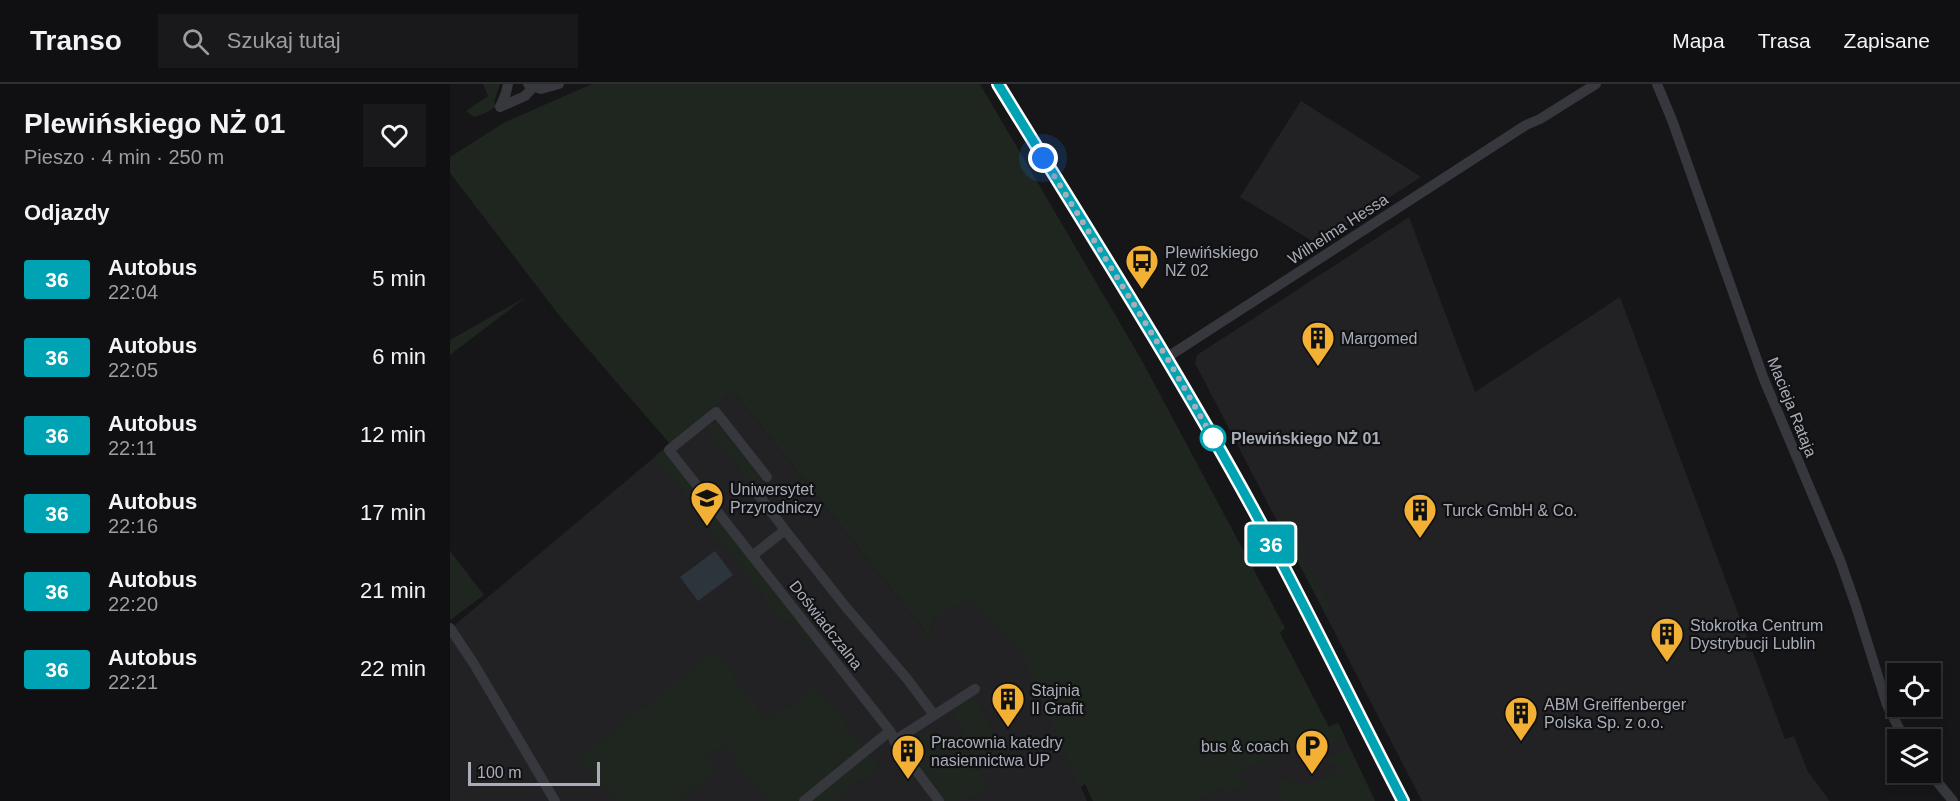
<!DOCTYPE html>
<html lang="pl">
<head>
<meta charset="utf-8">
<style>
	:root { --surface:#101012; --page:#19191b; --text:#f1f3f6; --muted:#9c9d9f; --line:#303032 }
	body { margin:0; font-family:Helvetica,sans-serif; background:var(--page); color:var(--text); height:100vh; display:flex; flex-direction:column; font-size:22px; white-space:nowrap }
	* { box-sizing:border-box; margin:0 }
	p { font-size:20px; color:var(--muted) }
	.icon { flex:none; width:33px; height:33px; fill:none; stroke:currentColor; stroke-width:2; stroke-linecap:round; stroke-linejoin:round }
	.map { position:relative; flex:1; overflow:hidden }
	.panel { display:flex; flex-direction:column; background:var(--surface); width:450px }
	.panel>* { flex:none }
	.badge { padding:0 12px; border-radius:4px; font-size:21px; line-height:39px }
	.buttons { position:absolute; left:1437px; top:579px; display:grid; gap:12px }
	.buttons a { display:grid; place-items:center; width:54px; height:54px; border-radius:0px; background:var(--surface); box-shadow:0 3px 9px #0003,0 0 0 2px var(--line); font-size:30px }
	.scale { position:absolute; left:18px; bottom:15px; width:132px; box-sizing:border-box; padding-left:6px; border:3px solid #a8adb8; border-top:0; font-size:16px; line-height:21px; white-space:nowrap; color:#a8adb8; -webkit-text-stroke:4px #111113; paint-order:stroke }
	.you { position:absolute; width:30px; height:30px; margin:-15px; border:4px solid #fff; border-radius:50%; background:#1a73e8; box-shadow:0 0 0 9px #1a73e833 }
	.map>.badge { position:absolute; translate:-50% -50%; box-shadow:0 0 0 3px #fff }
	h2 { padding:0 24px; font-size:22px; line-height:54px }
	.round { display:grid; place-items:center; flex:none; width:63px; height:63px; border-radius:0px; background:var(--page) }
	.overview { display:flex; align-items:center; justify-content:space-between; height:102px; padding:0 24px }
	h1 { font-size:28px; font-weight:700; line-height:45px }
	ul { padding:0; list-style:none }
	li { display:flex; align-items:center; gap:18px; height:78px; padding:0 24px }
	li div { flex:1 }
	li b { display:block; font-size:22px }
	li em { font-style:normal }
	li .badge { min-width:66px; font-weight:700; text-align:center }
	header { display:flex; align-items:center; gap:36px; box-sizing:border-box; height:84px; padding:0 30px; background:var(--surface); border-bottom:2px solid var(--line) }
	header strong { font-size:28px }
	nav { display:flex; gap:33px; margin-inline-start:auto; font-size:21px }
	.search { width:420px; height:54px; background:var(--page); display:flex; align-items:center; gap:15px; box-sizing:border-box; padding:0 21px; border-radius:0px; color:var(--muted); font-size:22px }
	main { display:flex; flex:1; min-height:0 }
	.map>svg:first-child { display:block }
	.built { fill:#222225 }
	.green { fill:#1e261f }
	.water { fill:#2c353c }
	.lines { fill:none; stroke-linecap:round; stroke-linejoin:round }
	.street { stroke:#37383d; stroke-width:10 }
	.line-casing { stroke:#fff; stroke-width:14 }
	.line { stroke:#00a3b4; stroke-width:9 }
	.walk { stroke:#a8adb8; stroke-width:6; stroke-dasharray:0 10.8 }
	.stop-dot { fill:#fff; stroke:#00a3b4; stroke-width:3 }
	.labels { text-anchor:middle; dominant-baseline:central; stroke-width:4.5; stroke-linejoin:round; paint-order:stroke }
	.street-label { font-size:16px; fill:#a8adb8; stroke:#111113 }
	.poi-label { font-size:16px; fill:#a8adb8; stroke:#111113; text-anchor:start }
	.stop-label { font-size:16px; font-weight:bold; fill:#a8adb8; stroke:#111113; text-anchor:start }
</style>
</head>
<body>
<header>
<strong>Transo</strong>
<div class="search"><svg class="icon" aria-label="search" viewBox="0 0 24 24"><circle cx="10" cy="10" r="6"/><path d="M15 15l6 6"/></svg>Szukaj tutaj</div>
<nav><a>Mapa</a><a>Trasa</a><a>Zapisane</a></nav>
</header>
<main>
<section class="panel">
<div class="overview"><div><h1>Plewińskiego NŻ 01</h1><p>Pieszo · 4 min · 250 m</p></div><a class="round"><svg class="icon" aria-label="heart" viewBox="0 0 24 24"><path d="M12 20l-8-8c-3-5 5-10 8-4 3-6 11-1 8 4z"/></svg></a></div>
<h2>Odjazdy</h2>
<ul>
<li><span class="badge" style="background:#00a3b4;color:#fff">36</span><div><b>Autobus</b><p>22:04</p></div><em>5 min</em></li>
<li><span class="badge" style="background:#00a3b4;color:#fff">36</span><div><b>Autobus</b><p>22:05</p></div><em>6 min</em></li>
<li><span class="badge" style="background:#00a3b4;color:#fff">36</span><div><b>Autobus</b><p>22:11</p></div><em>12 min</em></li>
<li><span class="badge" style="background:#00a3b4;color:#fff">36</span><div><b>Autobus</b><p>22:16</p></div><em>17 min</em></li>
<li><span class="badge" style="background:#00a3b4;color:#fff">36</span><div><b>Autobus</b><p>22:20</p></div><em>21 min</em></li>
<li><span class="badge" style="background:#00a3b4;color:#fff">36</span><div><b>Autobus</b><p>22:21</p></div><em>22 min</em></li>
</ul>
</section>
<div class="map">
<svg width="1510" height="717" viewBox="0 0 1510 717">
	<rect width="100%" height="100%" fill="#161618"/>
	<path class="built" d="M851,17L971,93L867,160L790,113Z
		M959,133L1025,308L1170,213L1335,655L1344,652L1358,688L1380,717H972L745,279L747,271Z
		M283,307L479,552L484,536L518,513L570,563L637,717H0V545Z
		M888,639L925,717H727L779,689Z"/>
	<path class="green" d="M33,0H50L44,18L47,22L36,29L24,33L16,27L38,12Z
		M142,0H530L691,275L835,544L830,549L879,643L888,639L895,653L865,667L849,660L787,689L785,693L798,699L775,709L772,703L744,717H643L635,700L630,704L569,563L518,514L484,536L479,552L283,307L220,360L112,235L0,89V73L55,38Z
		M76,213L0,271V256Z
		M260,338L267,340L309,393L301,400L255,340Z
		M214,365L365,556L356,563L352,562L357,557L339,534L334,538L205,372Z
		M842,428L845,432L835,439L882,526L875,529L827,437Z
		M0,467L34,511L0,536Z
		M265,567L318,638L366,602L414,664L348,717H319L272,661L255,674L265,686L230,715L231,717H168L126,677Z
		M521,613L527,617L555,672L554,676L538,683L533,682L502,628L504,622Z
		M482,644L490,656H495L507,650L538,705L510,717H496L456,663Z
		M900,664L925,717H833L827,702L828,699L834,695L855,702L889,687L890,683L874,676Z
		M419,669L429,682L385,717H360Z"/>
	<path class="water" d="M265,467L283,491L248,517L230,493Z"/>
	<g class="lines">
		<path class="street" d="M78,0L91,5L109,0
			M548,0C620,117 694,233 762,352C830,471 890,595 953,717
			M1207,0L1222,36L1313,293L1390,476L1406,522L1437,621L1455,656
			M50,23L75,12L86,0
			M50,23L56,9L58,0
			M716,274L1076,41L1090,35L1146,0
			M317,393L266,328L219,366L440,647L354,717
			M307,409L335,446
			M302,472L335,446L395,522L458,596L484,631
			M0,544L24,580L105,717
			M442,650L444,657L489,717
			M444,657L525,605
			M1479,688L1503,717"/>
	</g>
	<g class="lines">
		<defs>
			<path id="line" d="M548,0C634,140 723,279 802,423C855,520 902,619 953,717"/>
		</defs>
		<use href="#line" class="line-casing"/>
		<use href="#line" class="line"/>
		<path class="walk" d="M593,74L717,274L763,354"/>
	</g>
	<defs>
		<symbol id="bus-pin" viewBox="-11 -11 22 30"><path d="M0 17L-7.5 6A9.5 9.5 0 1 1 7.5 6Z" fill="#f2b134" stroke="#111113"/><path d="M-5-6H5V4H4V6H2V4H-2V6H-4V4H-5ZM-3.5-4V0h7V-4ZM-3.5 1.2v1.5H-2V1.2ZM2 1.2v1.5H3.5V1.2Z" fill="#111"/></symbol>
		<symbol id="building-pin" viewBox="-11 -11 22 30"><path d="M0 17L-7.5 6A9.5 9.5 0 1 1 7.5 6Z" fill="#f2b134" stroke="#111113"/><path d="M-4-6H4V6H1V3H-1V6H-4ZM-2.5-4.3h1.7v1.8h-1.7ZM.8-4.3h1.7v1.8H.8ZM-2.5-1h1.7V.8h-1.7ZM.8-1h1.7V.8H.8Z" fill="#111"/></symbol>
		<symbol id="university-pin" viewBox="-11 -11 22 30"><path d="M0 17L-7.5 6A9.5 9.5 0 1 1 7.5 6Z" fill="#f2b134" stroke="#111113"/><path d="M0-5L7-2L0 1L-7-2ZM-4 1L0 2.5L4 1V4Q0 6-4 4Z" fill="#111"/></symbol>
		<symbol id="parking-pin" viewBox="-11 -11 22 30"><path d="M0 17L-7.5 6A9.5 9.5 0 1 1 7.5 6Z" fill="#f2b134" stroke="#111113"/><path d="M-3.5-5.5H1a3.5 3.5 0 0 1 0 7H-1V5.5H-3.5ZM-1-3.4V-.6H.8a1.4 1.4 0 0 0 0-2.8Z" fill="#111"/></symbol>
	</defs>
	<g fill-rule="evenodd">
		<use href="#bus-pin" x="673" y="158" width="38" height="52"/>
		<use href="#building-pin" x="849" y="235" width="38" height="52"/>
		<use href="#university-pin" x="238" y="395" width="38" height="52"/>
		<use href="#building-pin" x="951" y="407" width="38" height="52"/>
		<use href="#building-pin" x="1198" y="531" width="38" height="52"/>
		<use href="#building-pin" x="539" y="596" width="38" height="52"/>
		<use href="#building-pin" x="1052" y="610" width="38" height="52"/>
		<use href="#parking-pin" x="843" y="643" width="38" height="52"/>
		<use href="#building-pin" x="439" y="648" width="38" height="52"/>
	</g>
	<circle class="stop-dot" cx="763" cy="354" r="12"/>
	<g class="labels">
		<g class="street-label">
			<text transform="translate(888 145) rotate(-33)">Wilhelma Hessa</text>
			<text transform="translate(1342 323) rotate(68)">Macieja Rataja</text>
			<text transform="translate(376 541) rotate(52)">Doświadczalna</text>
		</g>
		<g class="poi-label">
			<text x="715" y="168">Plewińskiego<tspan x="715" dy="18">NŻ 02</tspan></text>
			<text x="891" y="254">Margomed</text>
			<text x="280" y="405">Uniwersytet<tspan x="280" dy="18">Przyrodniczy</tspan></text>
			<text x="993" y="426">Turck GmbH &amp; Co.</text>
			<text x="1240" y="541">Stokrotka Centrum<tspan x="1240" dy="18">Dystrybucji Lublin</tspan></text>
			<text x="581" y="606">Stajnia<tspan x="581" dy="18">II Grafit</tspan></text>
			<text x="1094" y="620">ABM Greiffenberger<tspan x="1094" dy="18">Polska Sp. z o.o.</tspan></text>
			<text x="481" y="658">Pracownia katedry<tspan x="481" dy="18">nasiennictwa UP</tspan></text>
			<text x="839" y="662" text-anchor="end">bus &amp; coach</text>
		</g>
		<g class="stop-label">
			<text x="781" y="354">Plewińskiego NŻ 01</text>
		</g>
	</g>
</svg>
<div class="buttons">
<a><svg class="icon" aria-label="locate" viewBox="0 0 24 24"><circle cx="12" cy="12" r="6"/><path d="M12 2v4M12 18v4M2 12h4M18 12h4"/></svg></a>
<a><svg class="icon" aria-label="layers" viewBox="0 0 24 24"><path d="M12 4l9 5-9 5-9-5zM3 14l9 5 9-5"/></svg></a>
</div>
<div class="scale">100 m</div>
<div class="you" style="left:593px;top:74px"></div>
<b class="badge" style="left:821px;top:460px;background:#00a3b4;color:#fff">36</b>
</div>
</main>
</body>
</html>
